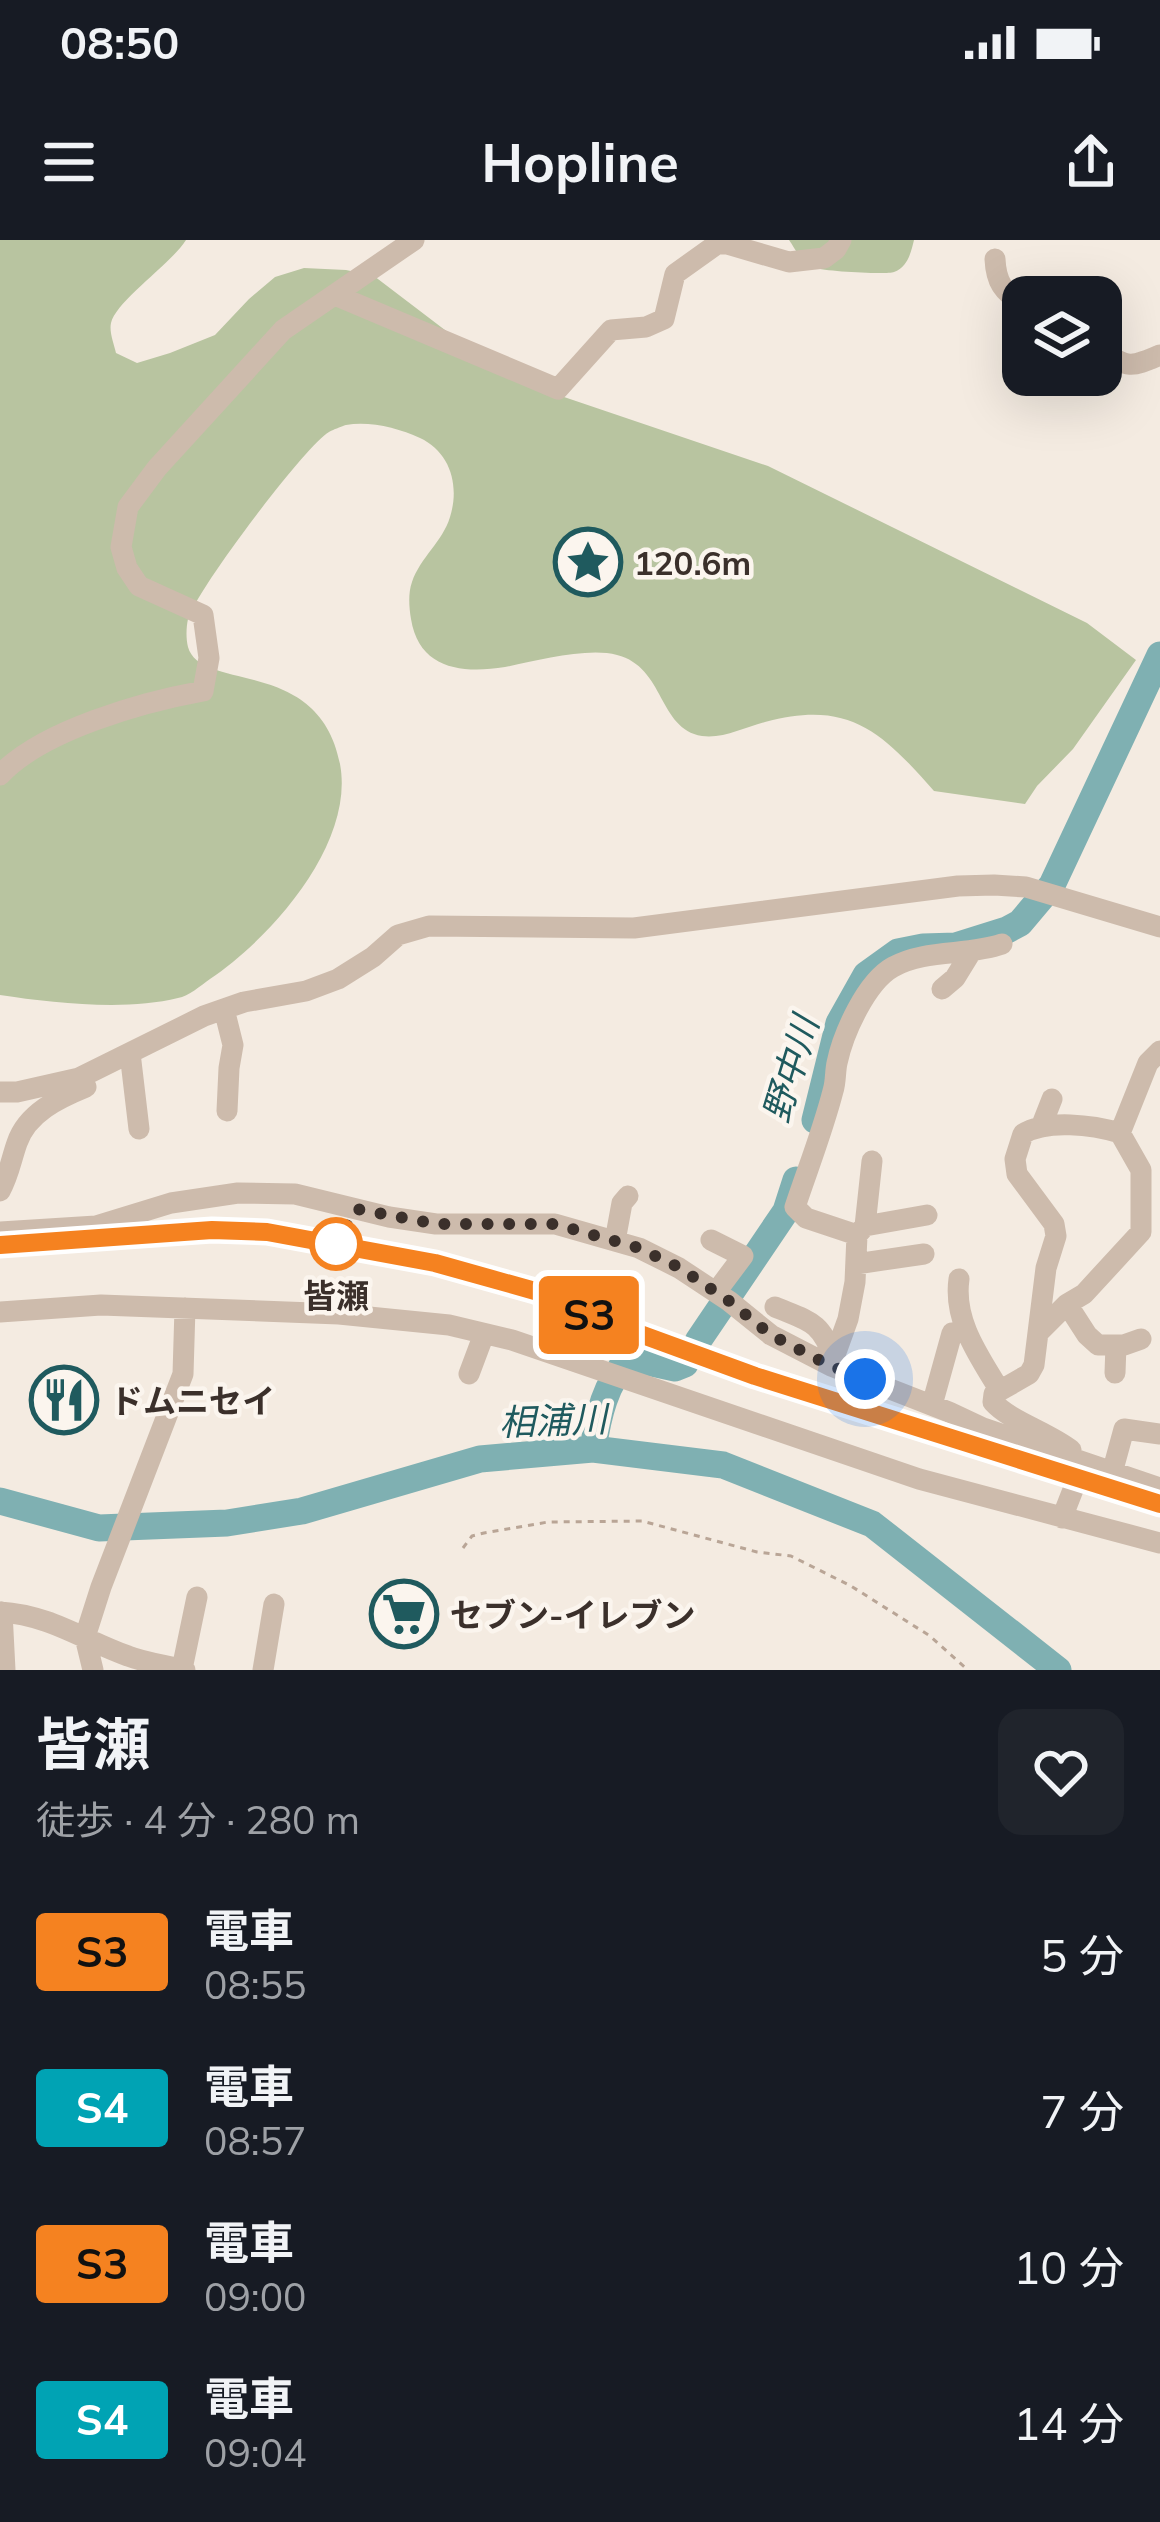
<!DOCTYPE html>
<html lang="ja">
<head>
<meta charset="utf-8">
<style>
	:root { --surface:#171b24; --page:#20242c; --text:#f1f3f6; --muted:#9ea1a6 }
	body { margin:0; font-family:Mulish,"Noto Sans JP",sans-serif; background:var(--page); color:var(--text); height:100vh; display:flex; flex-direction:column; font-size:45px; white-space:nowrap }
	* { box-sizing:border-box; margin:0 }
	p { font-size:39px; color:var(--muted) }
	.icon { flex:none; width:66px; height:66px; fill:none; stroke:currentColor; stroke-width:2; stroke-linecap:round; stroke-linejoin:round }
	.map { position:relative; height:1430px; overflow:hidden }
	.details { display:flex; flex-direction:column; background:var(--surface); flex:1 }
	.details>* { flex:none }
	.badge { padding:0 24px; border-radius:9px; font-size:42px; line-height:78px }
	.buttons { position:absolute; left:1002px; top:36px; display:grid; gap:24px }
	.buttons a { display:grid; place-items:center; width:120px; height:120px; border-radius:24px; background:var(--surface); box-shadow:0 12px 48px #0002; font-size:60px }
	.you { position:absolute; width:60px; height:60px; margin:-30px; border:9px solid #fff; border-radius:50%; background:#1a73e8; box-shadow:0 0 0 18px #1a73e833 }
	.map>.badge { position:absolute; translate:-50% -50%; box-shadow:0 0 0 6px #fff }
	.round { display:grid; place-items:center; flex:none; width:126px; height:126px; border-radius:24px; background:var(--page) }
	.head { display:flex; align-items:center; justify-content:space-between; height:204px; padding:0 36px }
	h1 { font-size:57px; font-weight:700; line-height:90px }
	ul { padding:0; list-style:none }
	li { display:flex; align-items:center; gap:36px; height:156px; padding:0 36px }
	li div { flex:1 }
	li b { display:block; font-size:45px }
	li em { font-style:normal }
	li .badge { min-width:132px; font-weight:700; text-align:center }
	.status { display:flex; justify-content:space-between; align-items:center; height:84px; padding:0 60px; background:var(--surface); direction:ltr }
	.status svg { height:33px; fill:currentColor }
	header { display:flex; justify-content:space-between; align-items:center; height:156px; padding:0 36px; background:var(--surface); font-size:54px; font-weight:700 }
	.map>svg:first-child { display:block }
	.green { fill:#b8c4a0 }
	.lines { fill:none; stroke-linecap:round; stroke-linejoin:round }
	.river { stroke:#7fb0b2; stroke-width:27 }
	.building { fill:#c8694b; filter:url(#shadow) }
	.path { stroke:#b9a596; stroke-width:3; stroke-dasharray:6 6; stroke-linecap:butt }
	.minor { stroke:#cdbbac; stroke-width:21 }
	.rail-casing { stroke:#3b302b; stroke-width:9 }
	.rail { stroke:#fbf5ee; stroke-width:4.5; stroke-dasharray:14; stroke-linecap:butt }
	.line-casing { stroke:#fff; stroke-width:27 }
	.line { stroke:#f58220; stroke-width:18 }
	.walk { stroke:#3b302b; stroke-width:12; stroke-dasharray:0 21.6 }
	.stop-dot { fill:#fff; stroke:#f58220; stroke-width:6 }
	.labels { text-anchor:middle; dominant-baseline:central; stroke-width:9; stroke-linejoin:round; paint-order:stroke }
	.poi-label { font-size:33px; font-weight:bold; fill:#3b302b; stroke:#fbf5ee; text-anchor:start }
	.stop-label { font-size:33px; font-weight:bold; fill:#3b302b; stroke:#fbf5ee }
	.water-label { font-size:36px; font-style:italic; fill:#1f5a5e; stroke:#fbf5ee }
</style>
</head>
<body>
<div class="status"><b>08:50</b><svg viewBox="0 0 49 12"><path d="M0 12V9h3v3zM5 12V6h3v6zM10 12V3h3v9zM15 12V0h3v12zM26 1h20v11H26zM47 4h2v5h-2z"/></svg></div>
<header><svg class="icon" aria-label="menu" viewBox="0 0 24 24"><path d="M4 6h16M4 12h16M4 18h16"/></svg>Hopline<svg class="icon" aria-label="share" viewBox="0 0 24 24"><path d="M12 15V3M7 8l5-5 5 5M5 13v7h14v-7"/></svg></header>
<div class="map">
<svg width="1160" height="1430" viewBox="0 0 1160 1430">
	<defs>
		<filter id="shadow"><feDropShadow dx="5.5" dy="5.5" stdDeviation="0" flood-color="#0004"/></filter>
	</defs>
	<rect width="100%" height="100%" fill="#f4ebe1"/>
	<path class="green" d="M0,0H186C171,24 116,61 111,83C109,92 114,104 116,113L137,123L170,113L215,95L249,59L275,37L304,28L346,30L374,36L508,138L768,226L1087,383L1136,420L1073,509L1037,546L1025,564L934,551C882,492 849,459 765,482C745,487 723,499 702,496C658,489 665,427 617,415C587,407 537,421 505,427C462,434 419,429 411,379C409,367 408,353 412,342C420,318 443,301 450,277C460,245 450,212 420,198C398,188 370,181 346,185C345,185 330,191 329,192C304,207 196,351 188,379C186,388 186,399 188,407C201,453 319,415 340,524C355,604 271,698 210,739C200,746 189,756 178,758C126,771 53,763 0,755Z
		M789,0H914C911,12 908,27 894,32C886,35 824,31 815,28C802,24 796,10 789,0Z"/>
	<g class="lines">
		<path class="river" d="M815,880L839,783L866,735L898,712L923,707L956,706L1007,690L1020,683L1052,645L1160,415
			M698,1101L786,971L796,940
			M593,1209C598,1176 605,1143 629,1118L675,1128L685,1124
			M0,1261L99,1288L227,1283L302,1271L480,1219L593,1209L723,1225L872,1284L1058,1430"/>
	</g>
	<path class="building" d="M428,1362V1384H381L380,1363Z"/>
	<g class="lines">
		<path class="path" d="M463,1308L472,1296L484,1293L548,1282L642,1281L757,1312L791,1316L851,1346L930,1396L968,1430"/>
		<path class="minor" d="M995,19C996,42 1003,52 1023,64
			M335,55L558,149L611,90L646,87L664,79L675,34L717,4H727L789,22L824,18L836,9L841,0
			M1101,111C1129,128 1130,128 1160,115
			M0,535C42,490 143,462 203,451L209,418L203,375L139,346L127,328L121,307L128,267L157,228L283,90L414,0
			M942,749L955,738L971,712
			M224,769L233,805L229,828L227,871
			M130,813L139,889
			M0,852H17L79,838L204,776L244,762L306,751L338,739L373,717L398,695L429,686L634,688L958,646L994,645L1026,647L1160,687
			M1041,887L1052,859
			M1120,893L1148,823L1160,811
			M0,951C9,935 11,920 17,903C27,873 59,858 86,847
			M865,986L927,975
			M0,992L96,986L171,963L238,953L295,954L389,977L436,984H555L639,1008L679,1028L729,1061L771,1095L831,1126L949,1172L983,1188L1160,1248
			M857,995L806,978L795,967C808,928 823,890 833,851C836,842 835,832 837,823C843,794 866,742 893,727C925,709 968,716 1002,704
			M711,1000L743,1016L716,1052
			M615,1001L622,963L628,956
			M856,1024L924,1014
			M959,1039C953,1081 979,1116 1000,1151
			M1067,1064L1087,1095L1098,1105H1124L1141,1099
			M775,1067C809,1081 821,1081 834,1119
			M0,1072L101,1065L339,1074L449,1085L512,1100L919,1239L1160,1303
			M1040,1091L1067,1064L1084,1054L1141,992V930L1120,893C1093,885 1047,879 1023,894L1015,919L1017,934L1054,984L1056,996L1046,1028L1034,1125L1029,1134L994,1154L993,1162C1010,1181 1048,1192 1071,1210
			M831,1126L848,1079L855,1042L857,995L865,986L872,921
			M1115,1133L1116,1105
			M469,1134L484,1094
			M932,1165L952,1093
			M1112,1233L1124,1189L1160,1194
			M1062,1278L1083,1224
			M0,1372C50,1375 83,1400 128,1416C146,1423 166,1425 185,1430
			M2,1372L5,1430
			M182,1429L197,1357
			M93,1430L85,1397L101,1347L183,1134L185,1068
			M263,1430L274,1364"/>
		<defs>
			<path id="rail" d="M0,1005L212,990L267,992L435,1023L535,1051L599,1079L755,1135L1160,1264"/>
		</defs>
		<use href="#rail" class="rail-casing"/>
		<use href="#rail" class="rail"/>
	</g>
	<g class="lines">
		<defs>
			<path id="line" d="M0,1005L212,990L267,992L435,1023L535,1051L599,1079L755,1136L1160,1264"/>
		</defs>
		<use href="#line" class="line-casing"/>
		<use href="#line" class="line"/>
		<path class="walk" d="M336,1004L357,969L436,984H555L639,1008L680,1028L729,1061L771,1095L831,1126L865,1139"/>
	</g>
	<defs>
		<symbol id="sight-ring" viewBox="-11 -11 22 22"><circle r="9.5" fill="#fbf5ee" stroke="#1f5a5e" stroke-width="1.5"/><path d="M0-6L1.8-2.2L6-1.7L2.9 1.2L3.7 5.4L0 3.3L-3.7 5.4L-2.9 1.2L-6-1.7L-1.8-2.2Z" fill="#1f5a5e"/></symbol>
		<symbol id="restaurant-ring" viewBox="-11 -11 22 22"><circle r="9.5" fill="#fbf5ee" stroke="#1f5a5e" stroke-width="1.5"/><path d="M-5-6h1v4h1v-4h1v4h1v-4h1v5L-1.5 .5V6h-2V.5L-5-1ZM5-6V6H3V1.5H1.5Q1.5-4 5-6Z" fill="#1f5a5e"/></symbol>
		<symbol id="supermarket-ring" viewBox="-11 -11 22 22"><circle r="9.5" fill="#fbf5ee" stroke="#1f5a5e" stroke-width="1.5"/><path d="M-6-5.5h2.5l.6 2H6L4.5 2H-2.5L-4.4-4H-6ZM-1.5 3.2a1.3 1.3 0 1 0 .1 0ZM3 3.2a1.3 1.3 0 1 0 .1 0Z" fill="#1f5a5e"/></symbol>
	</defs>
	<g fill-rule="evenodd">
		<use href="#sight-ring" x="550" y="284" width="76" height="76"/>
		<use href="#restaurant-ring" x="26" y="1122" width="76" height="76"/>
		<use href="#supermarket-ring" x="366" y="1336" width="76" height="76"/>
	</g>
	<circle class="stop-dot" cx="336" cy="1004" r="24"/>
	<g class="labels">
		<g class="poi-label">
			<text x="634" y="322">120.6m</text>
			<text x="110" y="1160">ドムニセイ</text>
			<text x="450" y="1374">セブン-イレブン</text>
		</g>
		<g class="stop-label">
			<text x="336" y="1055">皆瀬</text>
		</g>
		<g class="water-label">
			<text transform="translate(790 829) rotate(-73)">野中川</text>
			<text transform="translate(553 1180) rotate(-2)">相浦川</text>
		</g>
	</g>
</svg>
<div class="buttons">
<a><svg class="icon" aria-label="layers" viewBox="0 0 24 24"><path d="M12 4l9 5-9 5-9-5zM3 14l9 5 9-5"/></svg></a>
</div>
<div class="you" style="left:865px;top:1139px"></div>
<b class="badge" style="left:589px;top:1075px;background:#f58220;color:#111">S3</b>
</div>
<section class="details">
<div class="head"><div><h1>皆瀬</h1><p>徒歩 · 4 分 · 280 m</p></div><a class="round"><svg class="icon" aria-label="heart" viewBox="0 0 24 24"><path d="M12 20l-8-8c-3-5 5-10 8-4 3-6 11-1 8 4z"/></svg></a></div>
<ul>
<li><span class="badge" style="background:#f58220;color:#111">S3</span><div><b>電車</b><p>08:55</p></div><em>5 分</em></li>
<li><span class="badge" style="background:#00a3b4;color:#fff">S4</span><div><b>電車</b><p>08:57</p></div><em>7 分</em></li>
<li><span class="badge" style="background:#f58220;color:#111">S3</span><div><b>電車</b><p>09:00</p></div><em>10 分</em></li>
<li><span class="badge" style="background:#00a3b4;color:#fff">S4</span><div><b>電車</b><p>09:04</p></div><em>14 分</em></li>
</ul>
</section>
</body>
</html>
